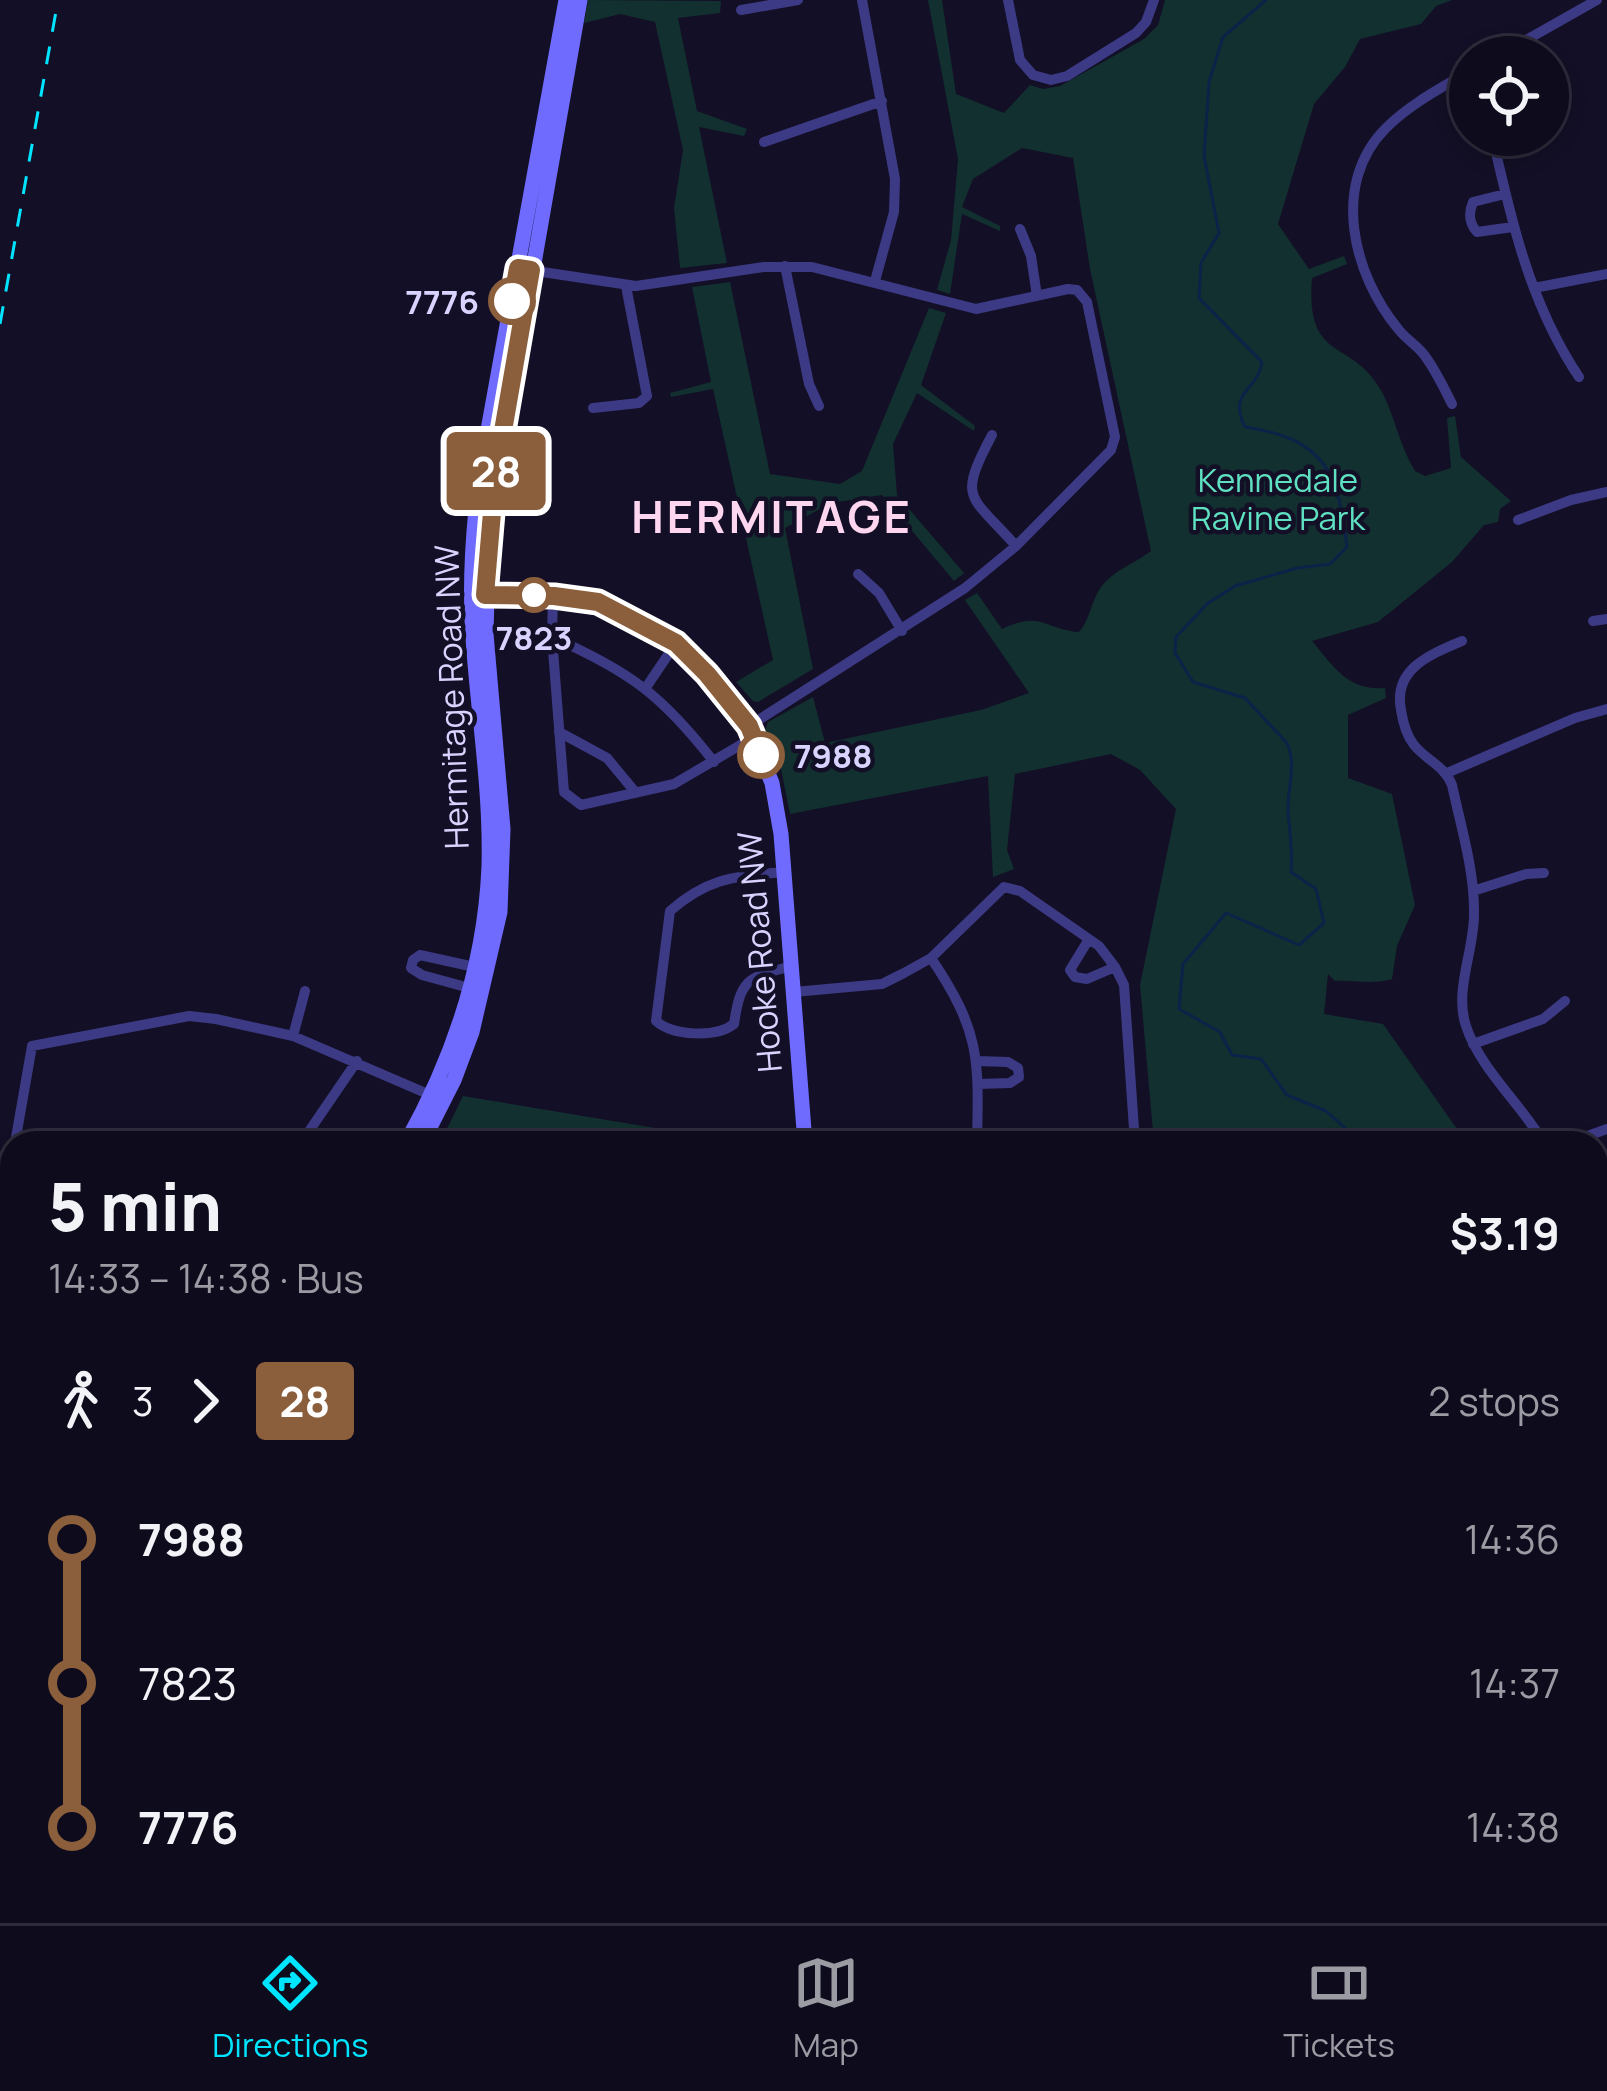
<!DOCTYPE html>
<html lang="en">
<head>
<meta charset="utf-8">
<style>
	:root { --surface:#0e0b1c; --page:#1c1929; --text:#f1f3f6; --muted:#9b9ba3; --line:#2e2b3b; --accent:#00e5ff }
	body { margin:0; font-family:Manrope,sans-serif; background:var(--page); color:var(--text); height:100vh; display:flex; flex-direction:column; font-size:45px; white-space:nowrap }
	* { box-sizing:border-box; margin:0 }
	p { font-size:39px; color:var(--muted) }
	.icon { flex:none; width:66px; height:66px; fill:none; stroke:currentColor; stroke-width:2; stroke-linecap:round; stroke-linejoin:round }
	.map { position:relative; flex:1; overflow:hidden }
	.side { position:absolute; left:0px; top:1131px; width:1608px; height:792px; display:flex; flex-direction:column; background:var(--surface); border-radius:36px 36px 0 0; box-shadow:0 6px 18px #0003,0 0 0 3px var(--line) }
	.side>* { flex:none }
	.badge { padding:0 24px; border-radius:9px; font-size:42px; line-height:78px }
	.buttons { position:absolute; left:1449px; top:36px; display:grid; gap:24px }
	.buttons a { display:grid; place-items:center; width:120px; height:120px; border-radius:50%; background:var(--surface); box-shadow:0 6px 18px #0003,0 0 0 3px var(--line); font-size:60px }
	.map>.badge { position:absolute; translate:-50% -50%; box-shadow:0 0 0 6px #fff }
	.legs { display:flex; align-items:center; gap:18px; height:132px; padding:0 48px; font-size:39px }
	.legs p { margin-inline-start:auto }
	.head { display:flex; align-items:center; justify-content:space-between; height:204px; padding:0 48px }
	h1 { font-size:66px; font-weight:800; line-height:90px }
	ul { padding:0 48px; list-style:none }
	li { display:flex; align-items:center; gap:42px; height:144px; font-size:45px }
	li i { display:grid; place-items:center; width:18px; height:100%; margin:0 15px; background:currentColor }
	li i::after { content:''; width:30px; height:30px; margin:-15px; border:9px solid; border-radius:50%; background:var(--surface) }
	li p { margin-inline-start:auto }
	li:first-child i { background:linear-gradient(#0000 50%,currentColor 0) }
	li:last-child i { background:linear-gradient(currentColor 50%,#0000 0) }
	.tab-bar { display:flex; justify-content:space-around; align-items:center; height:168px; border-top:3px solid var(--line); background:var(--surface); font-size:33px; color:var(--muted) }
	.tab-bar a { display:grid; justify-items:center; gap:6px }
	.tab-bar .active { color:var(--accent) }
	.map>svg:first-child { display:block }
	.green { fill:#12302f }
	.lines { fill:none; stroke-linecap:round; stroke-linejoin:round }
	.stream { stroke:#0c2248; stroke-width:3 }
	.street { stroke:#3d3a85; stroke-width:10 }
	.secondary { stroke:#6f6bff; stroke-width:15 }
	.rail { stroke:#00e5ff; stroke-width:3; stroke-dasharray:18 15; stroke-linecap:butt }
	.line-1-casing { stroke:#fff; stroke-width:27 }
	.line-1 { stroke:#8b5e3c; stroke-width:18 }
	.stop-1-dot { fill:#fff; stroke:#8b5e3c; stroke-width:6 }
	.labels { text-anchor:middle; dominant-baseline:central; stroke-width:9; stroke-linejoin:round; paint-order:stroke }
	.stop-label { font-size:33px; font-weight:bold; fill:#d9d4ff; stroke:#130f26; text-anchor:end }
	.park-label { font-size:33px; fill:#5fe0c0; stroke:#130f26 }
	.street-label { font-size:33px; fill:#d9d4ff; stroke:#130f26 }
	.district-label { font-size:45px; font-weight:bold; letter-spacing:3px; fill:#ffd6f0; stroke:#130f26 }
</style>
</head>
<body>
<div class="map">
<svg width="1607" height="1923" viewBox="0 0 1607 1923">
	<rect width="100%" height="100%" fill="#130f26"/>
	<path class="green" d="M588,0L721,1L720,13L678,18L697,111L747,129L744,136L699,127L727,263L680,268L674,208L683,150L655,22L620,14L584,23Z
		M928,0H942L956,94L1004,113L1030,85L1043,89L1060,86L1144,39L1158,25L1165,0H1452L1436,6L1421,24L1360,39L1345,67L1314,104L1278,224L1309,269L1344,256L1347,264L1312,278C1305,365 1353,337 1382,392C1395,417 1400,447 1415,471L1425,476L1451,468L1447,418L1455,416L1461,457L1511,501L1500,509L1498,522L1484,525L1452,562L1378,622L1312,641C1334,667 1348,691 1385,688L1386,698L1348,715V778L1392,794L1415,905L1397,946L1392,979C1370,985 1356,980 1335,981L1328,974L1324,1014L1383,1024L1467,1143H1154L1140,985L1176,809L1140,770L1111,754L1015,774L1007,850L1014,869L993,877L988,776L790,814L781,769L765,730L768,722L813,697L825,743L981,710L1029,693L965,600L977,593L1002,629C1041,610 1044,629 1079,632C1090,620 1091,601 1101,587C1114,570 1134,564 1151,551L1090,269L1073,158L1022,148L973,179L962,207L1000,226V231L962,214L950,294L937,290L951,240L958,159Z
		M730,282L770,474L840,484L862,471L929,308L946,313L921,385L975,426L974,431L917,393L893,444L897,495L964,573L954,581L882,495L831,503L785,528L813,669L758,702L753,701L736,682L773,660L713,389L671,397L670,393L711,382L692,287Z
		M463,1096L655,1128L657,1143H440Z
		M956,1911H1263L1255,1923H953Z"/>
	<g class="lines">
		<path class="stream" d="M1266,0L1223,37L1209,82L1204,156L1219,233L1201,263L1199,298L1262,362C1258,391 1227,391 1245,427C1325,439 1338,471 1347,547L1330,564L1297,568L1235,586L1208,603L1176,637L1175,653L1193,682L1245,698L1287,743C1297,764 1287,790 1288,812C1290,833 1293,852 1291,872L1316,889L1324,923L1299,945L1226,913L1183,964L1179,1009L1220,1032L1232,1055L1261,1059L1287,1095L1326,1111L1362,1143
			M1151,1923L1152,1911"/>
		<path class="street" d="M862,0L895,179L894,212L875,281
			M1008,0L1020,60L1033,75L1051,80L1067,76L1136,33L1146,22L1154,0
			M741,10L798,0
			M1496,57L1597,0
			M1492,135C1511,220 1530,304 1579,377
			M764,142L882,101
			M1505,194L1473,202C1468,214 1469,223 1477,232L1513,227
			M1020,229L1031,256L1037,296
			M785,266L809,384L819,406
			M529,270L636,286L764,267H812L976,309L1068,289L1077,290L1087,302L1115,437L1111,450L1016,546L965,588L749,726
			M1534,288L1607,274
			M1452,404C1444,388 1436,371 1425,356C1418,346 1407,340 1399,330C1353,275 1330,184 1386,128C1410,104 1441,88 1470,71
			M593,408L639,403L647,396L626,286
			M992,435C957,501 970,494 1016,546
			M1518,520L1571,500L1607,492
			M858,574L879,593L902,631
			M553,596L552,637L564,792L581,805L674,784L754,737
			M1593,621L1607,619
			M552,637C629,671 662,695 714,762
			M1462,641C1429,655 1393,669 1401,710C1403,723 1406,735 1414,745C1427,761 1444,765 1452,785C1461,827 1475,872 1474,915C1474,951 1454,991 1466,1026C1480,1069 1521,1104 1544,1143
			M647,686L676,643
			M559,732L607,758L636,793
			M1447,773L1575,718L1607,709
			M784,872C734,877 709,877 670,911L656,1021C673,1036 716,1038 734,1024C741,977 748,978 792,966
			M1473,891L1526,874L1544,873
			M1089,939L1070,970L1075,977L1087,979L1115,967
			M931,958C980,1031 979,1057 977,1143
			M473,989L422,975L411,968L413,960L420,955L479,968
			M794,992L882,984L904,973L931,958L1004,887L1020,891L1099,946L1115,967L1124,985L1135,1143
			M293,1036L305,991
			M1473,1044L1543,1019L1565,1001
			M977,1061L1008,1062L1018,1068L1019,1077L1010,1083L978,1084
			M15,1143L32,1046L189,1016L216,1019L293,1036L435,1097
			M177,1143H182
			M301,1143L357,1061
			M1101,1143L1135,1138
			M1568,1143L1607,1129
			M0,1228L12,1161
			M1596,1258L1607,1254
			M0,1292L12,1290
			M1596,1294L1607,1324
			M0,1413L12,1412
			M1596,1477L1607,1472
			M0,1532L12,1530
			M0,1653L12,1651
			M1596,1670L1607,1694
			M0,1777L12,1775
			M1596,1799L1607,1795
			M0,1894L12,1892
			M620,1923L644,1911
			M1362,1923L1378,1911
			M1579,1923L1607,1914"/>
		<path class="secondary" d="M480,595L553,596L598,602L676,643L707,673L749,726L772,783L781,834L805,1143
			M406,1143C454,1057 485,964 489,866C491,789 478,714 473,638C469,583 473,528 480,474L566,0
			M422,1143L454,1080L472,1032L500,912L503,829L486,634L489,521L580,0
			M1596,1358L1607,1353
			M1596,1376L1607,1371
			M1596,1614L1607,1605
			M213,1911L215,1923
			M227,1911L244,1923
			M863,1911L864,1923
			M1329,1911L1339,1923
			M188,1923L191,1911
			M321,1923L359,1911
			M378,1923L413,1911"/>
		<path class="rail" d="M0,324L58,0"/>
	</g>
	<g class="lines">
		<defs>
			<path id="line-1" d="M512,301L518,268L531,270L495,477L485,595L554,596L598,602L676,643L707,674L749,726L761,755"/>
		</defs>
		<use href="#line-1" class="line-1-casing"/>
		<use href="#line-1" class="line-1"/>
	</g>
	<g class="stop-1-dot">
		<circle cx="512" cy="301" r="21"/>
		<circle cx="534" cy="595" r="15"/>
		<circle cx="761" cy="755" r="21"/>
	</g>
	<g class="labels">
		<g class="stop-label">
			<text x="479" y="301">7776</text>
			<text x="534" y="637" text-anchor="middle">7823</text>
			<text x="794" y="755" text-anchor="start">7988</text>
		</g>
		<g class="park-label">
			<text x="1278" y="479">Kennedale<tspan x="1278" dy="38">Ravine Park</tspan></text>
		</g>
		<g class="street-label">
			<text transform="translate(451 697) rotate(-92)">Hermitage Road NW</text>
			<text transform="translate(759 952) rotate(-95)">Hooke Road NW</text>
		</g>
		<g class="district-label">
			<text x="772" y="516">HERMITAGE</text>
		</g>
	</g>
</svg>
<div class="buttons">
<a><svg class="icon" aria-label="locate" viewBox="0 0 24 24"><circle cx="12" cy="12" r="6"/><path d="M12 2v4M12 18v4M2 12h4M18 12h4"/></svg></a>
</div>
<b class="badge" style="left:496px;top:471px;background:#8b5e3c;color:#fff">28</b>
<section class="side">
<div class="head"><div><h1>5 min</h1><p>14:33 – 14:38 · Bus</p></div><b>$3.19</b></div>
<div class="legs"><svg class="icon" aria-label="walk" viewBox="0 0 24 24"><circle cx="13" cy="4" r="2"/><path d="M13 8l-2 6 4 7M11 14l-3 7M7 12l3-4h3l4 4"/></svg>3<svg class="icon" aria-label="forward" viewBox="0 0 24 24"><path d="M9 5l7 7-7 7"/></svg><b class="badge" style="background:#8b5e3c;color:#fff">28</b><p>2 stops</p></div>
<ul>
<li><i style="color:#8b5e3c"></i><b>7988</b><p>14:36</p></li>
<li><i style="color:#8b5e3c"></i><span>7823</span><p>14:37</p></li>
<li><i style="color:#8b5e3c"></i><b>7776</b><p>14:38</p></li>
</ul>
</section>
</div>
<nav class="tab-bar">
<a class="active"><svg class="icon" aria-label="directions" viewBox="0 0 24 24"><path d="M12 3l9 9-9 9-9-9zM9 14v-3h6M13 9l2 2-2 2"/></svg>Directions</a>
<a><svg class="icon" aria-label="map" viewBox="0 0 24 24"><path d="M3 6l6-2 6 2 6-2v14l-6 2-6-2-6 2zM9 4v14M15 6v14"/></svg>Map</a>
<a><svg class="icon" aria-label="tickets" viewBox="0 0 24 24"><path d="M3 7h18v10H3zM15 7v10"/></svg>Tickets</a>
</nav>
</body>
</html>
